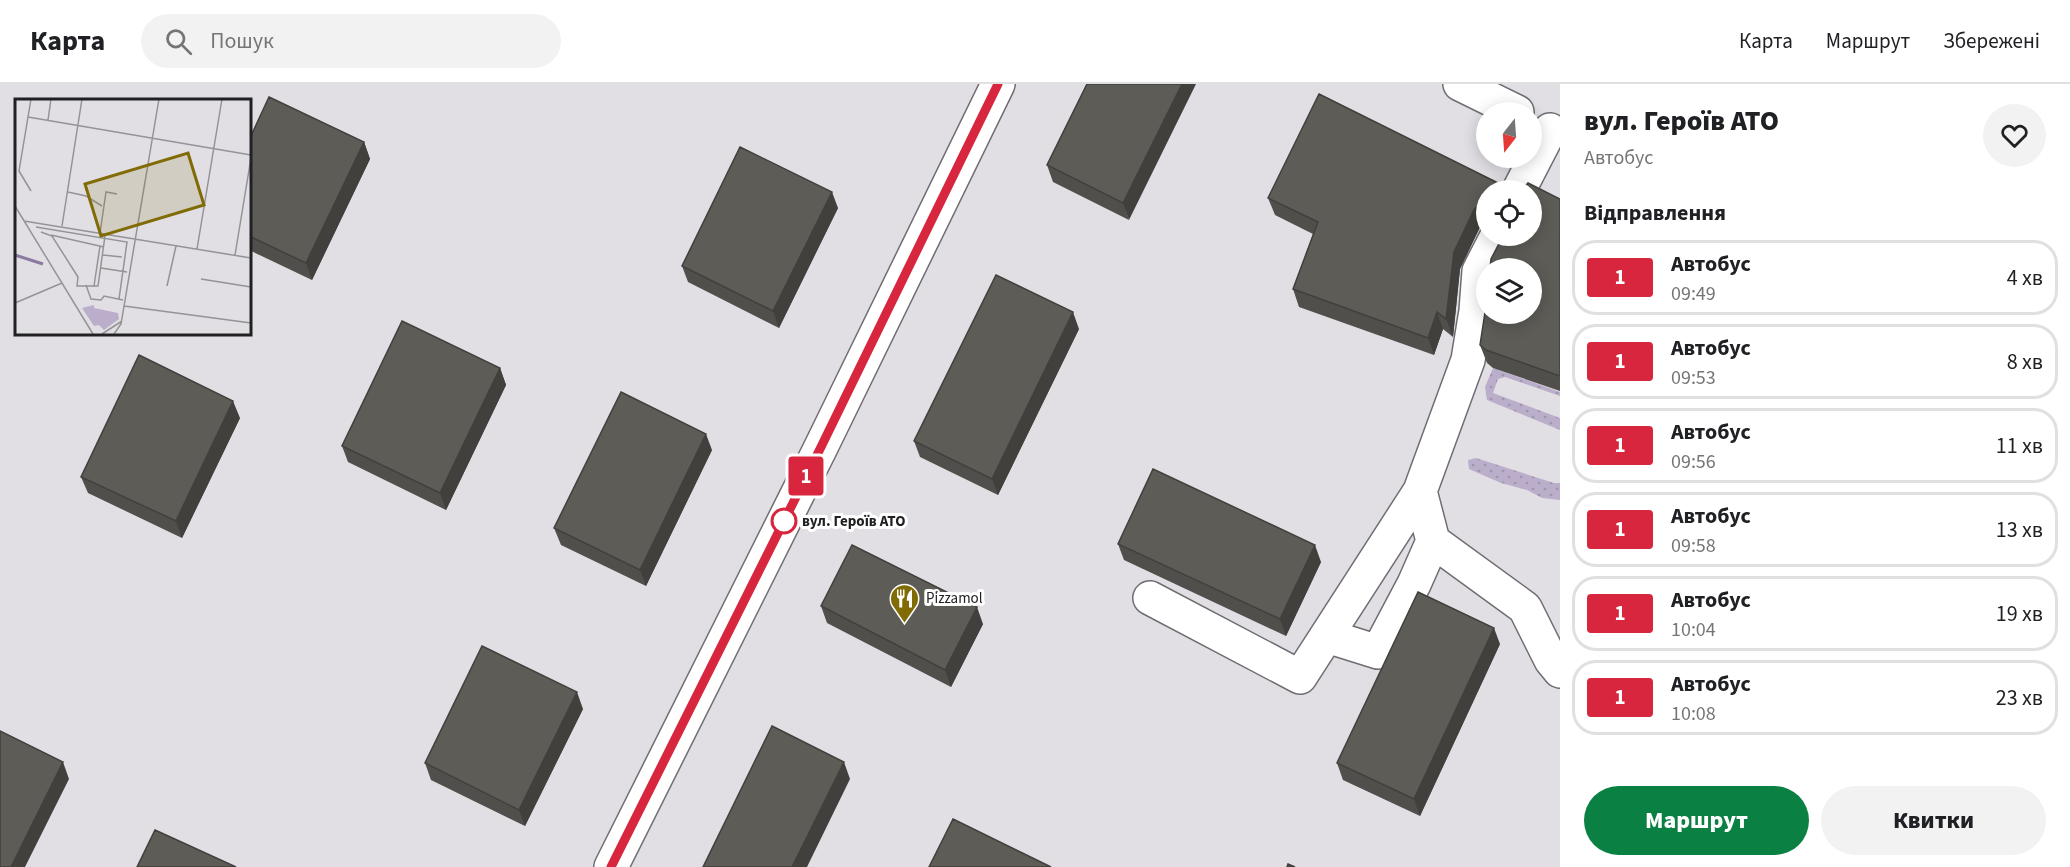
<!DOCTYPE html>
<html lang="uk">
<head>
<meta charset="utf-8">
<style>
	:root { --surface:#fff; --page:#f2f2f2; --text:#202124; --muted:#757577; --line:#e0e0e0; --accent:#0b8043 }
	body { margin:0; font-family:"Source Sans 3",sans-serif; background:var(--page); color:var(--text); height:100vh; display:flex; flex-direction:column; font-size:22px; white-space:nowrap }
	* { box-sizing:border-box; margin:0 }
	p { font-size:20px; color:var(--muted) }
	.icon { flex:none; width:33px; height:33px; fill:none; stroke:currentColor; stroke-width:2; stroke-linecap:round; stroke-linejoin:round }
	.map { position:relative; flex:1; overflow:hidden }
	.drawer { display:flex; flex-direction:column; background:var(--surface); width:510px }
	.drawer>* { flex:none }
	.badge { padding:0 12px; border-radius:4px; font-size:21px; line-height:39px }
	.needle { width:39px; rotate:197deg }
	.tools { position:absolute; left:1476px; top:18px; display:grid; gap:12px }
	.tools a { display:grid; place-items:center; width:66px; height:66px; border-radius:50%; background:var(--surface); box-shadow:0 3px 15px #0003; font-size:30px }
	.map>.badge { position:absolute; translate:-50% -50%; box-shadow:0 0 0 3px #fff }
	h2 { padding:0 24px; font-size:22px; line-height:54px }
	.round { display:grid; place-items:center; flex:none; width:63px; height:63px; border-radius:32px; background:var(--page) }
	.head { display:flex; align-items:center; justify-content:space-between; height:102px; padding:0 24px }
	h1 { font-size:28px; font-weight:800; line-height:45px }
	.cta { display:flex; gap:12px; margin-top:auto; padding:12px 24px }
	.cta a { flex:1; height:69px; border-radius:36px; background:var(--accent); color:#fff; font-size:24px; font-weight:800; line-height:69px; text-align:center }
	.cta a+a { background:var(--page); color:var(--text) }
	ul { padding:0; list-style:none }
	li { display:flex; align-items:center; gap:18px; height:75px; margin:0 12px 9px; padding:0 12px; border:3px solid var(--line); border-radius:24px }
	li div { flex:1 }
	li b { display:block; font-size:22px }
	li em { font-style:normal }
	li .badge { min-width:66px; font-weight:700; text-align:center }
	header { display:flex; align-items:center; gap:36px; box-sizing:border-box; height:84px; padding:0 30px; background:var(--surface); border-bottom:2px solid var(--line) }
	header strong { font-size:28px }
	nav { display:flex; gap:33px; margin-inline-start:auto; font-size:21px }
	.search { width:420px; height:54px; background:var(--page); display:flex; align-items:center; gap:15px; box-sizing:border-box; padding:0 21px; border-radius:33px; color:var(--muted); font-size:22px }
	main { display:flex; flex:1; min-height:0 }
	.map>svg:first-child { display:block }
	.grass { fill:url(#grass-dots) }
	.lines { fill:none; stroke-linecap:round; stroke-linejoin:round }
	.minor-casing { stroke:#6f6d72; stroke-width:36 }
	.minor { stroke:#fff; stroke-width:33 }
	.wall { fill:#504f4b }
	.shaded-wall { fill:#41403d }
	.building { fill:#5d5c57; stroke:#41403d; stroke-width:1.5 }
	.line-casing { stroke:#fff; stroke-width:14 }
	.line { stroke:#d7263d; stroke-width:9 }
	.stop-dot { fill:#fff; stroke:#d7263d; stroke-width:3 }
	.labels { text-anchor:middle; dominant-baseline:central; stroke-width:6; stroke-linejoin:round; paint-order:stroke }
	.stop-label { font-size:15px; font-weight:bold; fill:#212022; stroke:#fff; text-anchor:start }
	.poi-label { font-size:15px; fill:#212022; stroke:#fff; text-anchor:start }
	.inset-river { fill:none; stroke:#8b7b9e; stroke-width:3 }
	.inset-road { fill:none; stroke:#949396; stroke-width:1.5 }
	.view { fill:#816b05; fill-opacity:0.15; stroke:#816b05; stroke-width:3 }
	.inset-edge { fill:none; stroke:#212022; stroke-width:3 }
</style>
</head>
<body>
<header>
<strong>Карта</strong>
<div class="search"><svg class="icon" aria-label="search" viewBox="0 0 24 24"><circle cx="10" cy="10" r="6"/><path d="M15 15l6 6"/></svg>Пошук</div>
<nav><a>Карта</a><a>Маршрут</a><a>Збережені</a></nav>
</header>
<main>
<div class="map">
<svg width="1560" height="783" viewBox="0 0 1560 783">
	<defs>
		<pattern id="grass-dots" width="8" height="8" patternUnits="userSpaceOnUse" patternTransform="scale(1.5)"><rect width="8" height="8" fill="#bbaecb"/><path d="M2 2h.1M6 6h.1" fill="none" stroke="#a095ae" stroke-width="1.8" stroke-linecap="round"/></pattern>
	</defs>
	<rect width="100%" height="100%" fill="#e1dfe4"/>
	<path class="grass" d="M1493,284L1560,308V312L1505,293L1498,295L1493,309L1560,334V346L1487,316L1485,303Z
		M1476,374L1554,399H1560V416L1542,414L1527,406L1501,399L1469,385L1468,376Z"/>
	<g class="lines">
		<defs>
			<path id="minor" d="M1460,0L1517,28
				M1519,106L1550,46
				M1420,407L1433,457L1525,524L1551,576L1560,587
				M1150,514L1300,593L1420,407L1468,276L1476,227L1479,187L1497,152
				M1327,552L1378,568L1414,500L1433,457L1428,438
				M611,783L821,363L998,0"/>
		</defs>
		<use href="#minor" class="minor-casing"/>
		<use href="#minor" class="minor"/>
	</g>
	<path class="wall" d="M1087,0L1129,136L1053,98L1047,81Z
		M249,56L364,58L370,75L312,196L249,166Z
		M1486,106V137L1480,143L1460,185L1453,253L1443,245L1434,271L1299,223L1293,205L1313,150L1275,131L1268,114Z
		M1560,115V307L1493,284L1487,279L1480,261Z
		M838,124L779,244L688,198L682,182Z
		M1079,245L998,411L920,373L914,357Z
		M500,284L506,301L446,426L348,378L342,362Z
		M240,334L182,454L88,409L81,393Z
		M712,366L646,502L561,461L554,444Z
		M1118,460L1321,478L1286,552L1124,476Z
		M821,522L983,540L951,603L827,539Z
		M1500,560L1420,732L1343,696L1337,679Z
		M583,625L525,742L431,696L425,679Z"/>
	<path class="shaded-wall" d="M1182,0H1196L1129,136L1123,119Z
		M364,58L370,75L312,196L306,179Z
		M832,108L838,124L779,244L773,227Z
		M1481,118L1486,134V137L1480,143L1460,185L1453,253L1446,235L1454,168L1474,126Z
		M1073,228L1079,245L998,411L992,395Z
		M1437,228L1443,245L1434,271L1428,254Z
		M500,284L506,301L446,426L440,409Z
		M233,317L240,334L182,454L176,437Z
		M706,350L712,366L646,502L640,486Z
		M1315,461L1321,478L1286,552L1280,535Z
		M977,523L983,540L951,603L945,586Z
		M1494,544L1500,560L1420,732L1414,715Z
		M577,608L583,625L525,742L519,726Z
		M63,678L69,695L25,783H11Z
		M844,678L850,695L807,783H792Z"/>
	<path class="building" d="M1087,0H1182L1123,119L1047,81Z
		M1319,10L1496,98L1505,105L1510,106H1486V117L1481,118L1474,126L1454,168L1446,235L1437,228L1428,254L1293,205L1318,138L1268,114Z
		M269,13L364,58L306,179L249,152V56Z
		M740,63L832,108L773,227L682,182Z
		M1528,99L1560,115V292L1486,266L1480,261L1486,222V230H1532V184H1490L1491,175L1503,152H1532V106H1522Z
		M996,191L1073,228L992,395L914,357Z
		M402,237L500,284L440,409L342,362Z
		M139,271L233,317L176,437L81,393Z
		M621,308L706,350L640,486L554,444Z
		M1153,385L1315,461L1280,535L1118,460Z
		M852,461L977,523L945,586L821,522Z
		M1418,508L1494,544L1414,715L1337,679Z
		M482,562L577,608L519,726L425,679Z
		M772,642L844,678L792,783H703Z
		M0,647L63,678L11,783H0Z
		M953,735L1051,783H929Z
		M155,746L236,783H137Z
		M1288,780L1295,783H1287Z"/>
	<g class="lines">
		<defs>
			<path id="line" d="M611,783L821,363L998,0"/>
		</defs>
		<use href="#line" class="line-casing"/>
		<use href="#line" class="line"/>
	</g>
	<defs>
		<symbol id="restaurant-pin" viewBox="-11 -11 22 30"><path d="M0 17L-7.5 6A9.5 9.5 0 1 1 7.5 6Z" fill="#816b05" stroke="#fff"/><path d="M-5-6h1v4h1v-4h1v4h1v-4h1v5L-1.5 .5V6h-2V.5L-5-1ZM5-6V6H3V1.5H1.5Q1.5-4 5-6Z" fill="#fff"/></symbol>
	</defs>
	<g fill-rule="evenodd">
		<use href="#restaurant-pin" x="888" y="498" width="33" height="45"/>
	</g>
	<circle class="stop-dot" cx="784" cy="437" r="12"/>
	<g class="labels">
		<g class="stop-label">
			<text x="802" y="437">вул. Героїв АТО</text>
		</g>
		<g class="poi-label">
			<text x="926" y="514">Pizzamol</text>
		</g>
	</g>
	<g transform="translate(15 15)">
		<rect width="236" height="236" fill="#e1dfe4"/>
		<path d="M79,206V209L103,214L104,220L89,231L84,226L79,227L67,209Z" fill="#bbaecb"/>
		<path class="inset-river" d="M0,156L28,165"/>
		<path class="inset-road" d="M13,18L236,56M33,21L36,0M16,92L4,72L16,0M53,93L71,97L87,107M0,107L78,235M9,122L236,159M47,127L67,0M21,128L112,143L104,200M26,133L37,137L63,178L62,187H83L90,137M85,134L91,93L102,95M36,136L89,148M182,150L207,0M88,156L107,158M220,156L236,59M86,169L112,173M186,180L236,188M71,186L76,200L86,201L89,197L108,201M79,187L85,147M152,187L161,147M0,204L47,184M109,207L236,224M87,235L107,222M99,235L106,225L144,0"/>
		<path class="view" d="M173,54L189,106L86,137L70,85Z"/>
		<rect width="236" height="236" class="inset-edge"/>
	</g>
</svg>
<div class="tools">
<a><svg class="needle" viewBox="-14 -14 28 28"><path d="M0-13l5 13h-10z" fill="#e53935"/><path d="M0 13l5-13h-10z" fill="#757577"/></svg></a>
<a><svg class="icon" aria-label="locate" viewBox="0 0 24 24"><circle cx="12" cy="12" r="6"/><path d="M12 2v4M12 18v4M2 12h4M18 12h4"/></svg></a>
<a><svg class="icon" aria-label="layers" viewBox="0 0 24 24"><path d="M12 4l9 5-9 5-9-5zM3 14l9 5 9-5"/></svg></a>
</div>
<b class="badge" style="left:806px;top:392px;background:#d7263d;color:#fff">1</b>
</div>
<section class="drawer">
<div class="head"><div><h1>вул. Героїв АТО</h1><p>Автобус</p></div><a class="round"><svg class="icon" aria-label="heart" viewBox="0 0 24 24"><path d="M12 20l-8-8c-3-5 5-10 8-4 3-6 11-1 8 4z"/></svg></a></div>
<h2>Відправлення</h2>
<ul>
<li><span class="badge" style="background:#d7263d;color:#fff">1</span><div><b>Автобус</b><p>09:49</p></div><em>4 хв</em></li>
<li><span class="badge" style="background:#d7263d;color:#fff">1</span><div><b>Автобус</b><p>09:53</p></div><em>8 хв</em></li>
<li><span class="badge" style="background:#d7263d;color:#fff">1</span><div><b>Автобус</b><p>09:56</p></div><em>11 хв</em></li>
<li><span class="badge" style="background:#d7263d;color:#fff">1</span><div><b>Автобус</b><p>09:58</p></div><em>13 хв</em></li>
<li><span class="badge" style="background:#d7263d;color:#fff">1</span><div><b>Автобус</b><p>10:04</p></div><em>19 хв</em></li>
<li><span class="badge" style="background:#d7263d;color:#fff">1</span><div><b>Автобус</b><p>10:08</p></div><em>23 хв</em></li>
</ul>
<div class="cta"><a>Маршрут</a><a>Квитки</a></div>
</section>
</main>
</body>
</html>
